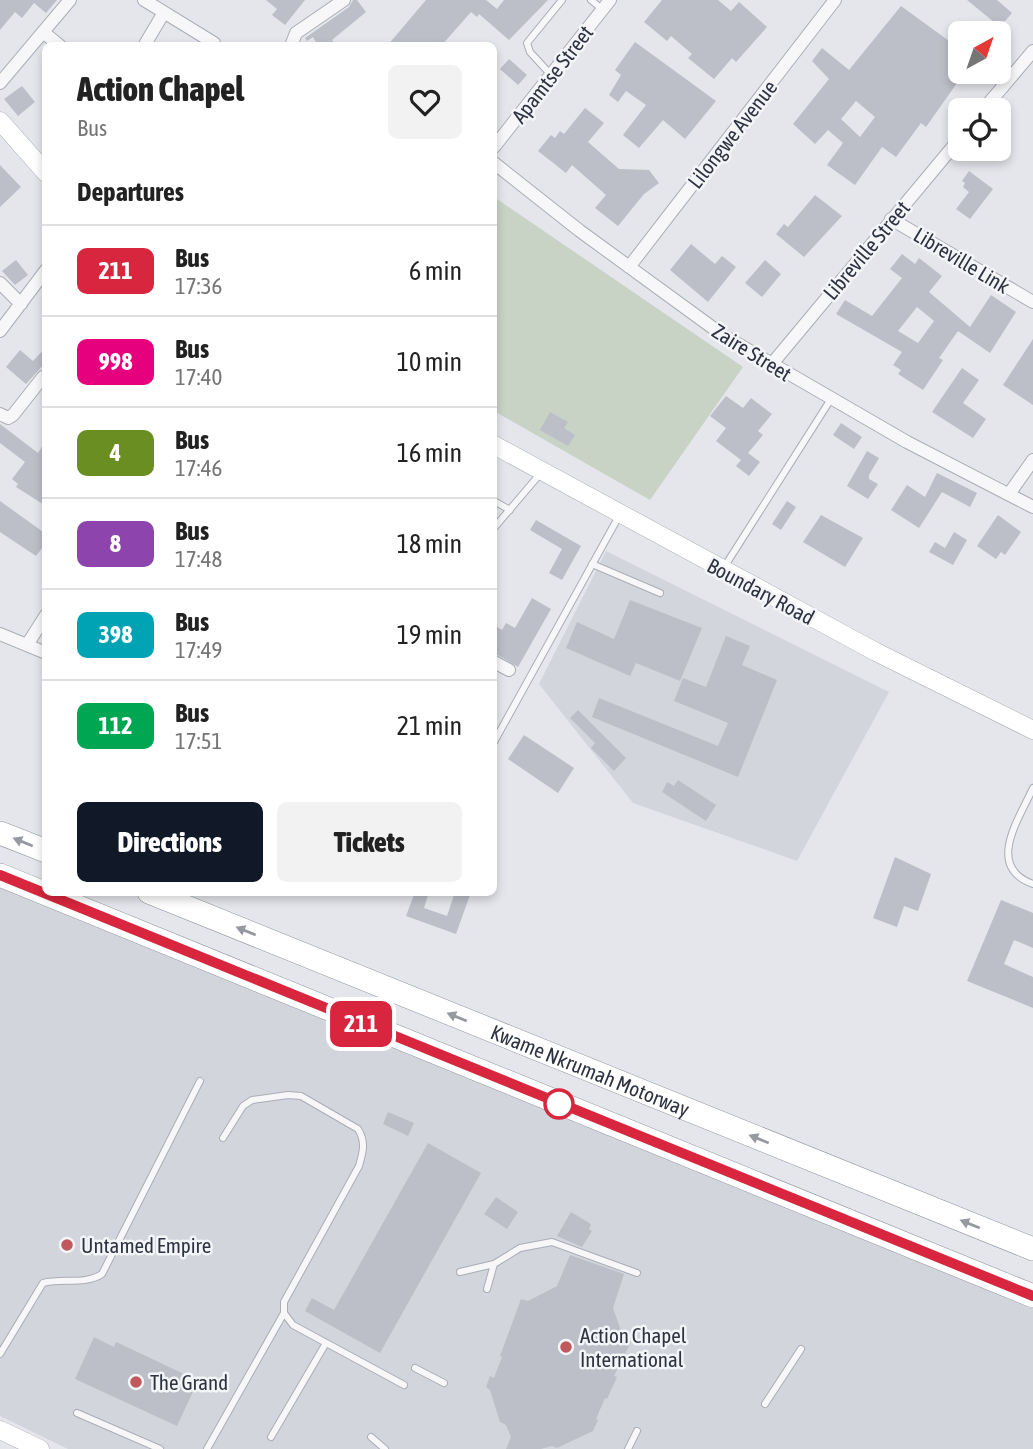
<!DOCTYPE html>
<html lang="en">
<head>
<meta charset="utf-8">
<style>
	:root { --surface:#fff; --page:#f2f2f2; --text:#222; --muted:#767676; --line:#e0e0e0; --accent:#111827 }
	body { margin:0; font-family:"Asap Condensed",sans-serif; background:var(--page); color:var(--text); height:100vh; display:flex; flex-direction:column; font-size:26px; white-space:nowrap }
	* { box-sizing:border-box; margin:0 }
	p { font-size:23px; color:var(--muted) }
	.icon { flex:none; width:38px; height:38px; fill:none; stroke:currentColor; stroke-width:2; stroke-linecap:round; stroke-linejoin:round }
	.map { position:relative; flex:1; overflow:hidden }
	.drawer { position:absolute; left:42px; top:42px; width:455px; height:854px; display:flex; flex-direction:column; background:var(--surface); border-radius:10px; box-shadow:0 4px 10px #0003 }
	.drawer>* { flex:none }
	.badge { padding:0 14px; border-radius:10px; font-size:24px; line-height:46px }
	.needle { width:46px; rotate:40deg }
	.controls { position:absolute; left:948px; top:21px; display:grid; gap:14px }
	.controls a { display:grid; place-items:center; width:63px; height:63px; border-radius:10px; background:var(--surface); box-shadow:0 4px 10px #0003; font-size:35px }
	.map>.badge { position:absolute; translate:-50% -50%; box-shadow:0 0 0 4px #fff }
	h2 { padding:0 35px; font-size:26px; line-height:63px }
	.round { display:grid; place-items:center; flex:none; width:74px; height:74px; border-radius:10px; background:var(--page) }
	.head { display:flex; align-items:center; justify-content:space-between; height:119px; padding:0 35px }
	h1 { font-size:33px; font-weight:800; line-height:52px }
	.cta { display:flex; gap:14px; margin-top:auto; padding:14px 35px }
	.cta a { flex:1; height:80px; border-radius:10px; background:var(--accent); color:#fff; font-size:28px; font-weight:800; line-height:80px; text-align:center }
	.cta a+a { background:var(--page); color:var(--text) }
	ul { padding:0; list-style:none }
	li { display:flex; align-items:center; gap:21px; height:91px; padding:0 35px; border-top:2px solid var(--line) }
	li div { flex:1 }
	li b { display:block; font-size:26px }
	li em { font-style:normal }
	li .badge { min-width:77px; font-weight:700; text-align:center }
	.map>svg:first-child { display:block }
	.built { fill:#d3d5dc }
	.green { fill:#c8d3c6 }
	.building { fill:#bcbfc7; fill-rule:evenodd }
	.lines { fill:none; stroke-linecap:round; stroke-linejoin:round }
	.service-casing { stroke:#aaadb5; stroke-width:8 }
	.minor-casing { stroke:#aaadb5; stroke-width:14 }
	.secondary-casing { stroke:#aaadb5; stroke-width:19 }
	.motorway-casing { stroke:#8d93a0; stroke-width:24 }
	.service { stroke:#f7f7f9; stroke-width:6 }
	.minor { stroke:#f7f7f9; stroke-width:12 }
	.secondary { stroke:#fff; stroke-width:18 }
	.motorway { stroke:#fff; stroke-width:23 }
	.oneway { fill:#9699a0 }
	.line-casing { stroke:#fff; stroke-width:16 }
	.line { stroke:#d7263d; stroke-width:10 }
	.stop-dot { fill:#fff; stroke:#d7263d; stroke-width:3.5 }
	.poi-dot { fill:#c0595e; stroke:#f4f5f8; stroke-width:2.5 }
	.labels { text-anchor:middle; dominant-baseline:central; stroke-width:5; stroke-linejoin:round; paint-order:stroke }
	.street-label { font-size:21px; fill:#2e3341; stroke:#f4f5f8 }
	.poi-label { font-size:21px; fill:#2e3341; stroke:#f4f5f8; text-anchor:start }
</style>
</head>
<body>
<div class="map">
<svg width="1033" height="1449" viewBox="0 0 1033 1449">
	<rect width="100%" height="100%" fill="#e4e6eb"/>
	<path class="built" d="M606,551L889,692L797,861L633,803L539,684Z
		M0,883L1033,1302V1449H68L0,1416Z"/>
	<path class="green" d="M494,197L743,367L650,500L494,411Z"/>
	<path class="building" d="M0,0H57L46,13L34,3L22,18L15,12L0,30Z
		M266,0H305L285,25L272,15L277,9Z
		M353,0H357L366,12L332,40L336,46H318L313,37L307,41L305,38L349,7Z
		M426,0H486L497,9L504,0H548L509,40L479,14L477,17L471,12L441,46H387Z
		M662,0H718L731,11L739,2L767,27L736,62L732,58L714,79L688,58L692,54L671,36L667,41L644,22Z
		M967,0H997L1012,13L1000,27Z
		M901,6L960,49L948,65L962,76L926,127L921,123L896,157L882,147L855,185L827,165L843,143L828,130L815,144L793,124L829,79L812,61L822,48L849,70ZM856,101L875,117L860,137L841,119Z
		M635,42L716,101L685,139L663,120L639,148L623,135L646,105L626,91L618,102L609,95L621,75L615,70Z
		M509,59L527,75L518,85L500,69Z
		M22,86L35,102L18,116L4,99Z
		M585,108L604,123L588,142L619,169L649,170L659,183L644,194L618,226L595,208L606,195L572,165L566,173L538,151L551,135L555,138L560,131L564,134Z
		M0,165L21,187L0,207Z
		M969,171L993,189L970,219L956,209L969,192L963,187L965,183L962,181Z
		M815,195L842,216L804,257L776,234L784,224L788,227Z
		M691,244L715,264L722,256L736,267L708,302L670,270Z
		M902,254L915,264L919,258L942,276L929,292L970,327L991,295L1016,312L990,353L958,331L939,358L943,360L923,390L898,374L901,370L893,365L902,352L836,314L845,300L872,316L902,278L890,269ZM917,307L934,321L918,343L898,331Z
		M16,260L28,275L15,285L2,271Z
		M765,260L781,274L762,297L745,283Z
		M1033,339V405L1003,385Z
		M46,347V362L26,384L6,367L20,350L33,361Z
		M962,368L979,380L963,403L986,419L973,438L932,412Z
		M726,396L743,408L751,398L772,414L758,431L763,435L748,453L760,462L749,476L736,466L741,460L716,441L726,428L710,416Z
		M550,412L568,422L564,428L575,435L568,446L540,430Z
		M841,423L862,437L854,449L833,435Z
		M0,424L38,453L46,440V506L16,487L18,484L12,479L25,462L0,443Z
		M867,451L879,458L869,475V479L878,484L868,499L847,486Z
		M937,473L977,493L970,507L942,492L919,528L891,510L907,485L925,497Z
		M0,501L46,534V543L36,556L0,532Z
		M787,501L796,507L781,530L772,524Z
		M821,515L863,538L845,567L803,542Z
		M998,515L1021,532L1005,555L1001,552L996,559L977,546Z
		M536,520L581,546L562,580L549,573L562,549L530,530Z
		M954,532L967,540L953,565L929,552L935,542L945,548Z
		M532,598L551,609L518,667L494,653V625L502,630L506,623L515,628Z
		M630,600L702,628L680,681L636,663L630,676L566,648L577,622L614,639Z
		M726,636L750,646L742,665L777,680L738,777L592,717L599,698L718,746L728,723L674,701L683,678L706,687Z
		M578,710L626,758L614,771L591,748L595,743L570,718Z
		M524,735L574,768L558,793L508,759Z
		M678,780L716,805L706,821L662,792L667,782L674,786Z
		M895,857L931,874L918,911L904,906L897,927L873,918Z
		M415,892H429L424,908L447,916L455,892H471L456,934L406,916Z
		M1001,900L1033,913V948L1014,940L1004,964L1033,977V1008L967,981Z
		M388,1112L414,1123L408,1136L383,1124Z
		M428,1143L481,1173L380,1353L305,1311L312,1298L334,1310Z
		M496,1197L518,1212L507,1229L484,1214Z
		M571,1212L591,1224L589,1229L592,1231L582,1247L557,1236Z
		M570,1255L624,1274L613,1308L624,1339L631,1342L614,1376L617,1377L607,1399L605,1398L596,1419L598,1420L593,1431L557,1448L552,1446L541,1449H506L511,1437L506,1425L500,1422L490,1390L486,1387L490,1376L494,1378L502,1357L500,1356L521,1299L528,1301L557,1286Z
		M94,1337L114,1347L116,1342L131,1349L184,1374L182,1378L196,1385L177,1426L75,1379Z"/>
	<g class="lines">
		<defs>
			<path id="service" d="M591,0L603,10
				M551,75L530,52L527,43L562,0
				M494,501L510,510
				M494,528L540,474
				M592,564L660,593
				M723,569L831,399
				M494,742L619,516
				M1033,788C1019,819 985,867 1033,884
				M223,1138L243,1106L252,1100L288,1095L301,1096L358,1129C366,1142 363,1152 359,1166L284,1302V1313L293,1325L404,1385
				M460,1272L494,1264L520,1248L552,1242L637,1273
				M487,1289L494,1264
				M0,1354L43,1283C62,1278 86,1285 102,1274L200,1081
				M415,1368L444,1383
				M765,1404L801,1349
				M77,1413L160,1449
				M271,1437L326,1343
				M371,1437L385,1449
				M207,1449L284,1313
				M628,1449L637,1431"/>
			<path id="minor" d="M144,0L214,43
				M43,32L60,46
				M144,46L163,14
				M291,46L296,33L344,0
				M0,83L70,0
				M983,110L1033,51
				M494,147L610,0
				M494,163L580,231L724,336L907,442L1033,507
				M891,219L1033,302
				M629,267L835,0
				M0,283L21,304
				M0,331L46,270
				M771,365L961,137
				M0,414L8,418L13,415L43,377
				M1009,494L1033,460
				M0,634L46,653
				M27,645L46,615
				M494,662L509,670"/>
			<path id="secondary" d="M0,121L46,173
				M494,445L876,652L1033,730
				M0,1430L40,1449"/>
			<g id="motorway">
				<path d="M0,833L46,851"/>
				<path d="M0,875L1033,1296"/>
				<path id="s1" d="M149,892L1033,1249"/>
			</g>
		</defs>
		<use href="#service" class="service-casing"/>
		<use href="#minor" class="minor-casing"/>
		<use href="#secondary" class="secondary-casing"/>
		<use href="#motorway" class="motorway-casing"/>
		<use href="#service" class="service"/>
		<use href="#minor" class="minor"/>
		<use href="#secondary" class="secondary"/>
		<use href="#motorway" class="motorway"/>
	</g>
	<defs><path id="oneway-solid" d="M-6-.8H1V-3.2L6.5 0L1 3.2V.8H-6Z" transform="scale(1.75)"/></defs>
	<g class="oneway">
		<use href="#oneway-solid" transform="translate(23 842) rotate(-158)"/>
		<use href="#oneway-solid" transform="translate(246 931) rotate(-158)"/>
		<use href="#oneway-solid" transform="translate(457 1017) rotate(-158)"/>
		<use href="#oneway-solid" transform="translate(759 1139) rotate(-158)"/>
		<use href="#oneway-solid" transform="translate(970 1224) rotate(-158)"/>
	</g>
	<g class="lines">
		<defs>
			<path id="line" d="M0,875L1033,1296"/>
		</defs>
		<use href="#line" class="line-casing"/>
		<use href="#line" class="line"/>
	</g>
	<circle class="stop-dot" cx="559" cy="1104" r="14"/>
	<g class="poi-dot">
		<circle cx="67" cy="1245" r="7"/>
		<circle cx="566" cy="1347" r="7"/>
		<circle cx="136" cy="1382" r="7"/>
	</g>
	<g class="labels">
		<g class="street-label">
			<text transform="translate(552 74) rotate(-52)">Apamtse Street</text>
			<text transform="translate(732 134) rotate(-52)">Lilongwe Avenue</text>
			<text transform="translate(866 250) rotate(-50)">Libreville Street</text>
			<text transform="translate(962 260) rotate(31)">Libreville Link</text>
			<text transform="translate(752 352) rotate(32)">Zaire Street</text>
			<text transform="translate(761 591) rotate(28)">Boundary Road</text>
			<text stroke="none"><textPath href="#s1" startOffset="476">Kwame Nkrumah Motorway</textPath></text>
		</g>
		<g class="poi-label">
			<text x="81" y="1245">Untamed Empire</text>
			<text x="580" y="1335">Action Chapel<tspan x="580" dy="24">International</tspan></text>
			<text x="150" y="1382">The Grand</text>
		</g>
	</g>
</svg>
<div class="controls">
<a><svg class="needle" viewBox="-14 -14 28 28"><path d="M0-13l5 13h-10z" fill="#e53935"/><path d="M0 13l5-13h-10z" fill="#767676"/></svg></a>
<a><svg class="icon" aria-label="locate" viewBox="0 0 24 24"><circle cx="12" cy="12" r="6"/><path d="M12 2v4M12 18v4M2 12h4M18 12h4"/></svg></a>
</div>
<b class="badge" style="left:361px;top:1024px;background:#d7263d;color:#fff">211</b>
<section class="drawer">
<div class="head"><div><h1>Action Chapel</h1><p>Bus</p></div><a class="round"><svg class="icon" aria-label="heart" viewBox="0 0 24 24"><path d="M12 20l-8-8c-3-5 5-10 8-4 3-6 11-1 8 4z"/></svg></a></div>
<h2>Departures</h2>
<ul>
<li><span class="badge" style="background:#d7263d;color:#fff">211</span><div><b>Bus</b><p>17:36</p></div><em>6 min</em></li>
<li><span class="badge" style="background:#e6007e;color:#fff">998</span><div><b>Bus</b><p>17:40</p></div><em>10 min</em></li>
<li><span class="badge" style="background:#6b8e23;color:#fff">4</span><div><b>Bus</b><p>17:46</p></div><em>16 min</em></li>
<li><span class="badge" style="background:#8e44ad;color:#fff">8</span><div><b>Bus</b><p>17:48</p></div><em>18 min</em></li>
<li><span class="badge" style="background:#00a3b4;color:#fff">398</span><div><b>Bus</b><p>17:49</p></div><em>19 min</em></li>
<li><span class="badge" style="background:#00a651;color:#fff">112</span><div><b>Bus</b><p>17:51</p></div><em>21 min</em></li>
</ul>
<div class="cta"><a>Directions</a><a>Tickets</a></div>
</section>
</div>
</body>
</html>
